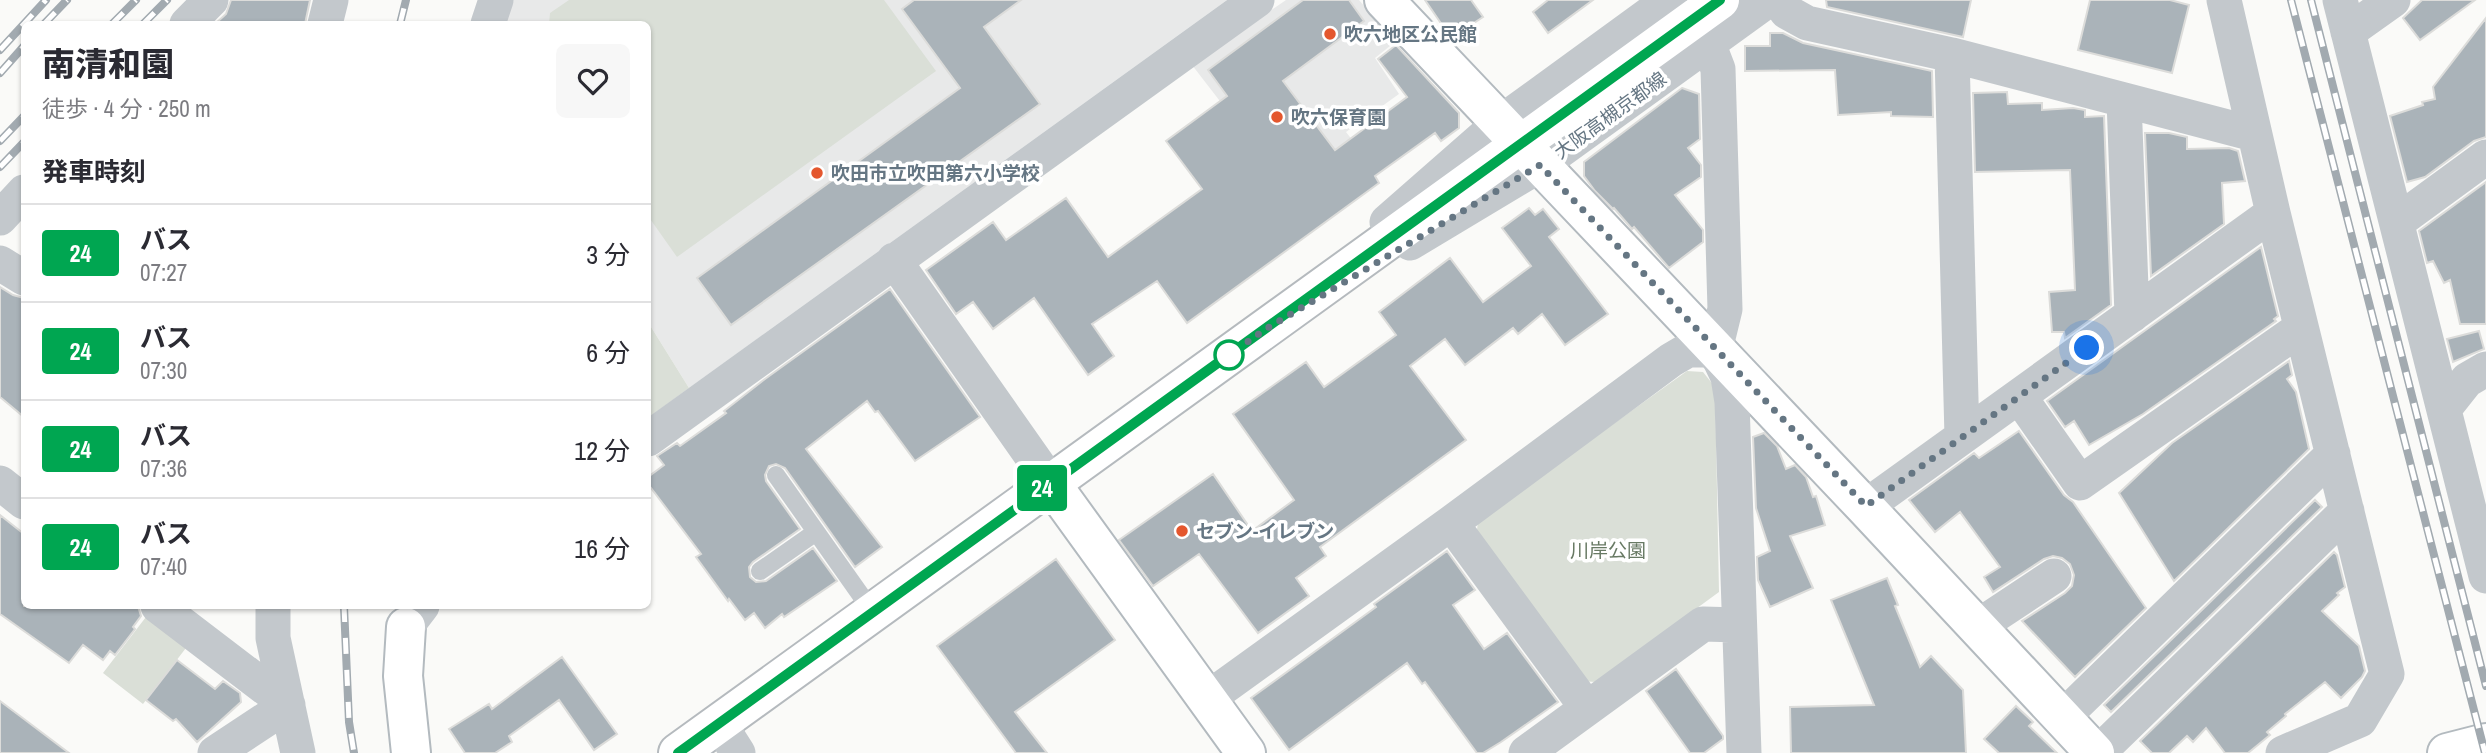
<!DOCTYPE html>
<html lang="ja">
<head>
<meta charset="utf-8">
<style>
	:root { --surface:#fff; --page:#f7f7f7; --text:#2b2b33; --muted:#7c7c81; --line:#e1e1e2 }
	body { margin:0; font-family:"Archivo Narrow","Noto Sans JP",sans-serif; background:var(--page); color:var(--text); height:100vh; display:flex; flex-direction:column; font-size:26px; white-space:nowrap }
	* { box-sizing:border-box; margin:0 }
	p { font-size:23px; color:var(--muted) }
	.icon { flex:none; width:38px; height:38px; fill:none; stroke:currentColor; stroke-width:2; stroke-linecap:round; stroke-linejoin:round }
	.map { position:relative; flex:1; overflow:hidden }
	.drawer { position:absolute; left:21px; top:21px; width:630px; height:588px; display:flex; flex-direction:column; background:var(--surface); border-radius:10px; box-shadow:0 2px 5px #0004 }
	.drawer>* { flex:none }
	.badge { padding:0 14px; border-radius:5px; font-size:24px; line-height:46px }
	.you { position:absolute; width:35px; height:35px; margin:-18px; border:5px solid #fff; border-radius:50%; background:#1a73e8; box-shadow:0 0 0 10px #1a73e833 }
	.map>.badge { position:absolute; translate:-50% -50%; box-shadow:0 0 0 4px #fff }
	h2 { padding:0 21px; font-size:26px; line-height:63px }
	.round { display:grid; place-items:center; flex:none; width:74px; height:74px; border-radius:10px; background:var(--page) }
	.summary { display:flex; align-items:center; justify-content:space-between; height:119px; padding:0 21px }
	h1 { font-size:33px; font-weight:800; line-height:52px }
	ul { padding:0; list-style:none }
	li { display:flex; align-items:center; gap:21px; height:98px; padding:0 21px; border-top:2px solid var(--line) }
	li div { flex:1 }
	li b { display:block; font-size:26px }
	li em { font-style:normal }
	li .badge { min-width:77px; font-weight:700; text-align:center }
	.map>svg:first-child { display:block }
	.built { fill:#e8e9e9 }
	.green { fill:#dadfd7 }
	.building { fill:#aab3b9; stroke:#dcdcda; stroke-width:2 }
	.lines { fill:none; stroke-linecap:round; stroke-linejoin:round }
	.secondary-casing { stroke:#b3babf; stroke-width:42 }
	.primary-casing { stroke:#b5babe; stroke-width:42 }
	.lane { stroke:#c3c8cc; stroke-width:18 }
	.street { stroke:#c3c8cc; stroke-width:35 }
	.secondary { stroke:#fff; stroke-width:38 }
	.primary { stroke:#fff; stroke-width:38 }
	.rail-casing { stroke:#a2aab0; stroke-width:8 }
	.rail { stroke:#fff; stroke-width:5; stroke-dasharray:16; stroke-linecap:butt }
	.line-casing { stroke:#fff; stroke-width:16 }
	.line { stroke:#00a651; stroke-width:10 }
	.walk { stroke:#657683; stroke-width:7; stroke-dasharray:0 12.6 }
	.poi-dot { fill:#e4572e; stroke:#fff; stroke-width:2.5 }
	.stop-dot { fill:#fff; stroke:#00a651; stroke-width:3.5 }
	.labels { text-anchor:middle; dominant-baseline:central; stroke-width:7; stroke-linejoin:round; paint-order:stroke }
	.poi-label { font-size:19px; font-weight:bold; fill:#657683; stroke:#fff; text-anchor:start }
	.street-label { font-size:19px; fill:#657683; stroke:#fff }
	.park-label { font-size:19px; fill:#687a64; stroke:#fff }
</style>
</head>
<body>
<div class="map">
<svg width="2486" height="753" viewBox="0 0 2486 753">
	<rect width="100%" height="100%" fill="#fafaf8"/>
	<path class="built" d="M508,0H1227L689,388L648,322V24H500Z
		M1286,0H1359L1395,42L1375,58L1399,94L1346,132L1353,141L1287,188L1192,65Z"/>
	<path class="green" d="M569,0H884L936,71L677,257L648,216V24H549L550,13Z
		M648,322L689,388L648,418Z
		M1687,371L1703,372L1715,387L1719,592L1596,682L1579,681L1476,539L1478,521Z
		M149,613L189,644L143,704L103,673Z"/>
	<path class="building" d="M231,0H310L305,24H215L226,14Z
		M914,0H1021L984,27L1040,104L731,325L697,278L960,88L902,9Z
		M1303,0H1349L1364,21L1283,81L1335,150L1407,97L1378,59L1396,45L1459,113V128L1441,141L1435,133L1375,176L1379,183L1187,323L1157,281L1092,324L1114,356L1088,375L1034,298L993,329L973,302L956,314L926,270L993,222L1006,240L1066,198L1108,257L1202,189L1166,141L1227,96L1208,70Z
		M1425,0H1471L1483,17L1451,38Z
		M1548,0H1593L1548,33L1533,12Z
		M1826,0H1971L1963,37L1827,7Z
		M2090,0H2170L2189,5L2172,73L2078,50Z
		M2422,0H2475L2420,40L2403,18Z
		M2486,18V137L2474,141L2425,177L2407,182L2390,116L2423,105L2422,102L2435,99L2433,87Z
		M1770,33H1783L1803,43L1932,71L1933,117L1891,116V112L1838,115L1835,70L1745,71V46H1770Z
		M1682,88L1699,94L1700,139L1688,148L1701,165V177L1675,195L1703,230V242L1669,268L1634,227L1632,229L1614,208L1613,209L1595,191L1584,176V162Z
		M2007,92L2008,104L2042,103V110L2073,108L2085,110V117L2104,116L2111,305L2065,338L2064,332H2052L2049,292L2075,290L2070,170L1975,172L1973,93Z
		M2145,133H2169L2187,137V149L2229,148L2238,151L2245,181L2222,183L2224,224L2151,276Z
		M2486,182V324H2460L2450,280L2444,283L2433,261L2427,263L2419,231Z
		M1529,208L1535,215L1543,209L1559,229L1549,237L1608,314L1565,345L1542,314L1518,334L1513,328L1465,365L1445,339L1410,366L1466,440L1320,547L1326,556L1296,578L1309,596L1258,633L1199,554L1153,586L1119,540L1213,474L1252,531L1294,500L1233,414L1306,362L1324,387L1396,335L1379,312L1450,258L1483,302L1531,266L1502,228Z
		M2261,247L2278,316L2274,319L2276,321L2143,414L2089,445L2074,421L2065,427L2047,401Z
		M0,287L13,295L24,298V417L0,397Z
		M890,289L980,417L915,461L878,411L875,412L867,401L806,449L882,547L855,567L785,468L776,464L769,466L765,475L766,481L800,529L753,562L749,567L750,577L756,582L766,581L813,548L837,581L784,617L782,614L765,628L754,613L745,620L729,599L728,601L696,557L701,554L648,484V477L664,465L657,456L677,443L680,446L726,413L724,411L765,379Z
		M2479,331L2484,349L2453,362L2447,339Z
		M2289,361L2292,375L2287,379L2296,392L2309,449L2174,581L2119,493L2172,443Z
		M2019,431L2064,495L2073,502L2146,608L2075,677L2022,621L2065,593L2072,586L2074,575L2070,564L2062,558L2053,556L2044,559L1993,592L1984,577L2000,567L1960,512L1935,532L1909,500L1974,453L1979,458Z
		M1764,433L1777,446L1786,469L1795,465L1806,477L1813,497L1816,496L1825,525L1790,536L1813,588L1770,607L1758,580L1757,557L1770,551L1756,508L1753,437Z
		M2315,500L2322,507L2111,712L2104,705Z
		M0,515L24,534V606H138L141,616L133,627L135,629L115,655L110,651L103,660L83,645L69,663L0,614Z
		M1447,551L1475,590L1453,605L1484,649L1507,633L1558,702L1501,742L1483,753H1477L1425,682L1422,684L1407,663L1289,750L1251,698L1376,607L1374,604Z
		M2334,552L2337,555L2345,587L2337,593L2339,595L2322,611L2359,646L2365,671L2362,677L2341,698L2325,682L2285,714L2286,716L2267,732L2270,735L2248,753H2225L2206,728L2193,742L2187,736L2169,753H2152L2140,741Z
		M1056,559L1115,640L1015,712L1047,753H1016L937,646Z
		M1887,578L1898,605L1895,606L1920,667L1931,656L1963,690L1966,753H1791L1790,707L1874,705L1831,600Z
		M562,657L617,734L594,750L559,700L509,736L512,742L495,753H465L449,729L489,704L492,709Z
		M177,660L215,689L223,681L240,693L241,702L197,742L176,719L173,721L146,700Z
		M1676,669L1723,736V739L1704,753H1690L1646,691Z
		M0,701L20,716L69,753H0Z
		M2016,706L2033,722L2029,726L2057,753H1999L1984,739Z"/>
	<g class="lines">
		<defs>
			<path id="secondary" d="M1384,0L1865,507L2095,753
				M1050,482L1246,753
				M406,627L403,676L411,753
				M2447,753L2486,743"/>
			<path id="primary" d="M678,753L1720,0"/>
		</defs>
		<use href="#secondary" class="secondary-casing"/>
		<use href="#primary" class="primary-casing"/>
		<path class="lane" d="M776,475L872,611
			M760,571L816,532"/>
		<path class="street" d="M1778,0L1787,12L1807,23L1952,55L2254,134
			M2224,0L2273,213L2387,674L2360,720L2283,753
			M2340,0L2486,576
			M187,24L211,0
			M325,24L331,0
			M488,24L496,0
			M2348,32L2393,0
			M1706,47L1713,56L1718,69L1725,309L1715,350L1728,377L1732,402L1744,753
			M1952,55L1962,437
			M2124,100L2132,315
			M0,218L24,192
			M1387,222L1500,123L1669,0
			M2397,222L2486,157
			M1410,243L1540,165L1768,0
			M894,260L1050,482
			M0,263L24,278
			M2019,396L2080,483L2301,328
			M2444,409L2467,380L2486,369
			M648,439L1257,0
			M0,483L24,502
			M1865,507L2273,213
			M1451,523L1587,708
			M158,606L288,705
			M273,606V638L298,753
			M406,627L422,606
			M1977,627L2054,576
			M1207,699L1451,523L1671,360L1688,350H1715
			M2062,718L2333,454
			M719,723L738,753
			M215,753L288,705
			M1526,753L1703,624L1739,625
			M2098,753L2347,511"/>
		<use href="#secondary" class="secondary"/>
		<use href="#primary" class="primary"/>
		<defs>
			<path id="rail" d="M2291,0L2485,753
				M2311,0L2486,686
				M44,24L67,0
				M112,24L136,0
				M143,24L167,0
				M400,24L406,0
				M0,50L46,0
				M0,73L24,46
				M0,141L24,116
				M0,167L24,142
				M344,606L349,722L354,753"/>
		</defs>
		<use href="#rail" class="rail-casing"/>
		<use href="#rail" class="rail"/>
	</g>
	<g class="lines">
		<defs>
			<path id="line" d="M678,753L1720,0"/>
		</defs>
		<use href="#line" class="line-casing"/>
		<use href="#line" class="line"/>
		<path class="walk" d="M1229,355L1223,359L1266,329L1540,165L1866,506L2087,348"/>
	</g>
	<g class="poi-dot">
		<circle cx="1330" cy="34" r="7"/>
		<circle cx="1277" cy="117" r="7"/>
		<circle cx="817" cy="173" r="7"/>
		<circle cx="1182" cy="531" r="7"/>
	</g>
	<circle class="stop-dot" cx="1229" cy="355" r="14"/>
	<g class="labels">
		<g class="poi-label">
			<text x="1344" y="34">吹六地区公民館</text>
			<text x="1291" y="117">吹六保育園</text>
			<text x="831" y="173">吹田市立吹田第六小学校</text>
			<text x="1196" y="531">セブン-イレブン</text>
		</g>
		<g class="street-label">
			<text transform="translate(1610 115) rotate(-36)">大阪高槻京都線</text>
		</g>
		<g class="park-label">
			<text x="1608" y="550">川岸公園</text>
		</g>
	</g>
</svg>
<div class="you" style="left:2087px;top:348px"></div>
<b class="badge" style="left:1042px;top:488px;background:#00a651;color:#fff">24</b>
<section class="drawer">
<div class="summary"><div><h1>南清和園</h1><p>徒歩 · 4 分 · 250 m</p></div><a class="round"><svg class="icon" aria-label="heart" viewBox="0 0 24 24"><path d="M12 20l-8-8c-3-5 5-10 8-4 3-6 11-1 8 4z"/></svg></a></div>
<h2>発車時刻</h2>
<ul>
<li><span class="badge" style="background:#00a651;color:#fff">24</span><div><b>バス</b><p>07:27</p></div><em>3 分</em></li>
<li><span class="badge" style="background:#00a651;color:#fff">24</span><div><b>バス</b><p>07:30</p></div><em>6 分</em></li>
<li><span class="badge" style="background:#00a651;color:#fff">24</span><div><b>バス</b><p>07:36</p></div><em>12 分</em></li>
<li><span class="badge" style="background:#00a651;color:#fff">24</span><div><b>バス</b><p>07:40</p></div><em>16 分</em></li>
</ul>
</section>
</div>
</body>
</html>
